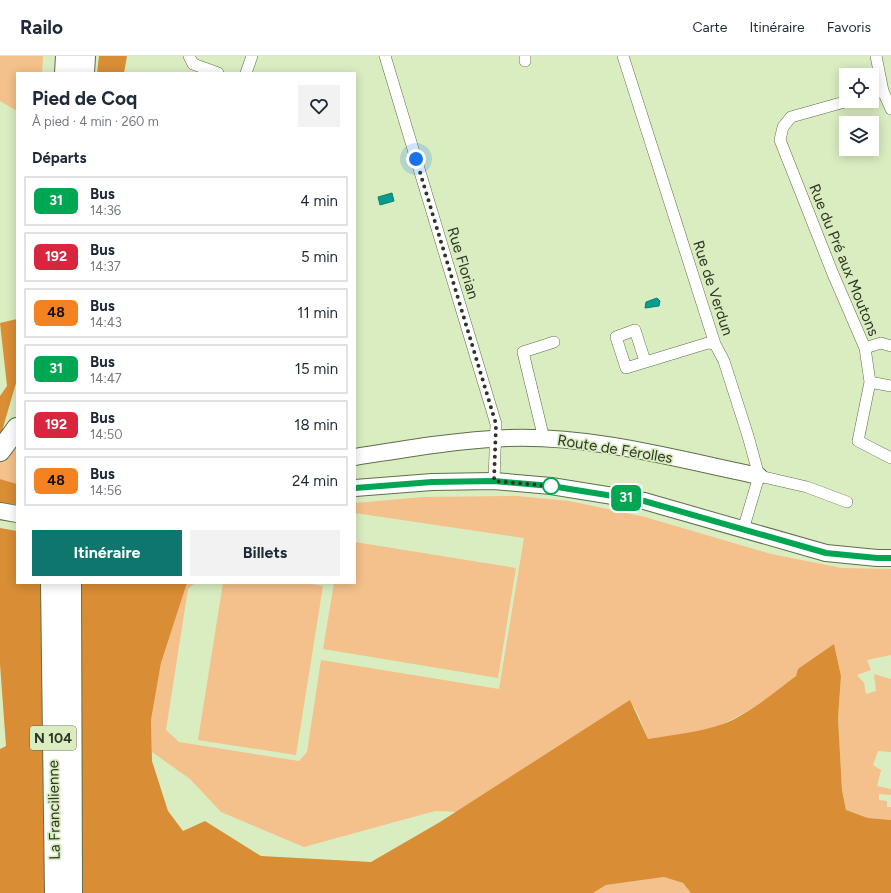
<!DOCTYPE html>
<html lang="fr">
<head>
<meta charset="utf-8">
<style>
	:root { --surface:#fff; --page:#f2f2f3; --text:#1f2937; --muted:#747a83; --line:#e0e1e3; --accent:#0f766e }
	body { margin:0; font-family:Figtree,sans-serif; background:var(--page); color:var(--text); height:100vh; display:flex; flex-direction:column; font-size:15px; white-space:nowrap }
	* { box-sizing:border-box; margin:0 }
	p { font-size:13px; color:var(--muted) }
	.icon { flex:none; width:22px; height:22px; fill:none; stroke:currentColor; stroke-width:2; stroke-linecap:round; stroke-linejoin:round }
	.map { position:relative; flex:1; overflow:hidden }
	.side { position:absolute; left:16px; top:16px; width:340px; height:512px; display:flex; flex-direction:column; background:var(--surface); border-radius:0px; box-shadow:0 2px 10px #0003 }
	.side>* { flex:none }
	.badge { padding:0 8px; border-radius:6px; font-size:14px; line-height:26px }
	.buttons { position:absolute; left:839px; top:12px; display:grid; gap:8px }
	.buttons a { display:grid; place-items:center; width:40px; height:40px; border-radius:0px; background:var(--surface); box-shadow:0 2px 10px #0003; font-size:20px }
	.you { position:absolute; width:20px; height:20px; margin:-10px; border:3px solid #fff; border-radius:50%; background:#1a73e8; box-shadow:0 0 0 6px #1a73e833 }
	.map>.badge { position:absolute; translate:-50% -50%; box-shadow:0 0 0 2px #fff }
	h2 { padding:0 16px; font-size:15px; line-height:36px }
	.round { display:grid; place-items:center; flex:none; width:42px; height:42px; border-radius:0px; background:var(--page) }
	.overview { display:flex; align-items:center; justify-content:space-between; height:68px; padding:0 16px }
	h1 { font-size:19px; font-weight:700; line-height:30px }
	.button { display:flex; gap:8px; margin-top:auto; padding:8px 16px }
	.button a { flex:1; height:46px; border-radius:0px; background:var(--accent); color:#fff; font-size:16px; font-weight:700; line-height:46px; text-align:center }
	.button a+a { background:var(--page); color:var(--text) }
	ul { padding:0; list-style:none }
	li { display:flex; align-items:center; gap:12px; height:50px; margin:0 8px 6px; padding:0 8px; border:2px solid var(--line); border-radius:0px }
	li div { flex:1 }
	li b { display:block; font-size:15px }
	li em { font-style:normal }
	li .badge { min-width:44px; font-weight:700; text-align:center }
	header { display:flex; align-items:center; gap:24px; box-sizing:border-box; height:56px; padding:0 20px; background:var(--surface); border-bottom:1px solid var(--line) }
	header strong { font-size:19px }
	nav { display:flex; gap:22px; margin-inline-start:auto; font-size:14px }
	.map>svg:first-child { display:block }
	.green { fill:#f4c08b }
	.forest { fill:#d98d34 }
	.water { fill:#059d92; stroke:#117e71 }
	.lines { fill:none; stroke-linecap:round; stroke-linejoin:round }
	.street-casing { stroke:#5f6f48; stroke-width:12 }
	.secondary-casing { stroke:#5f6f48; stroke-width:18 }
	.highway-casing { stroke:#5f6f48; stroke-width:22 }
	.street { stroke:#fff; stroke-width:11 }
	.secondary { stroke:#fff; stroke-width:16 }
	.highway { stroke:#fff; stroke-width:20 }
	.line-casing { stroke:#fff; stroke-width:9 }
	.line { stroke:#00a651; stroke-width:6 }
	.walk { stroke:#2e3524; stroke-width:4; stroke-dasharray:0 7.2 }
	.stop-dot { fill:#fff; stroke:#00a651; stroke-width:2 }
	.labels { text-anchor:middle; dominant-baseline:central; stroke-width:3.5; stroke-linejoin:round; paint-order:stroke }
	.shield { fill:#daedc1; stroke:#626c53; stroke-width:1 }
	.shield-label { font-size:14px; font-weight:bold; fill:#2e3524 }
	.street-label { font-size:15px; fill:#2e3524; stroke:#daedc1 }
</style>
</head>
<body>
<header>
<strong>Railo</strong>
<nav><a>Carte</a><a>Itinéraire</a><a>Favoris</a></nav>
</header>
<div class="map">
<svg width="891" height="837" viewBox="0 0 891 837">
	<rect width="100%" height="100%" fill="#daedc1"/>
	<path class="green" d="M0,0H43L42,17H17V55L0,45Z
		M17,378V428L0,423V399Z
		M517,440L569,445L645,461L771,498L842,512L891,513V599L867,604L871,614L857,619L864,627L866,638L876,635L874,618L891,623V696L878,695L873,709L881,714L877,730L891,733V739L879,738V744L887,745V751H891V764L868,762L846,754L842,734L838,662L841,620L834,588C800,616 766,648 725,667C707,676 668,680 648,683L637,656L630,645L457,756L435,755L304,791L221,756L190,723L152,696L151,664L161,607L187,527H195L188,533L166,674L179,686L299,705L307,696L321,604L499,633L524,482L355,457V447L424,441Z
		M355,486L516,512L498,622L323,593L334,527H355Z
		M223,527H304L323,530L296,699L198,684Z
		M664,821L683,827L691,837H593L606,829Z"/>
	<path class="forest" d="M99,0H127L124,17H97Z
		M17,256L16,327L0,382V340L7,330L0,267L17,263Z
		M0,423L17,428V449L0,447Z
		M0,472L17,475V527H187L161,607L151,664L152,705L168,755L183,775L205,765L261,800L371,806L440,766L630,644L648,683C673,679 700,676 723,668C746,660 776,635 796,620L798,613L834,588L841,620L838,662L842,734L846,754L868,762L891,764V837H691L683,827L664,821L606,829L593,837H0V693L6,690L0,608Z"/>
	<path class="water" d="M392,137L394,145L380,149L378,141Z
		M657,242L660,245L659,250L645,252L646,246Z"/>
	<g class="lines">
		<defs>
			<path id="street" d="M189,0L193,8L218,17
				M385,0L496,368L494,425
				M623,0L715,288L724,305L748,380L759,420L743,474
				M876,0L883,35L891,53
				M525,5V0
				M246,17L252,0
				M872,38L883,35
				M848,45L791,61L783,71L780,84L833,218L865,292L870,326L858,385L891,402
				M865,292L881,287L891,290
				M645,305L635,274L616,281L626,312L708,287L715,288
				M870,326L891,330
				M544,383L523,296L554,286
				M759,420L807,431L847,446"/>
			<path id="secondary" d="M355,401C405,393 458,384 508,382C592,379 677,403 759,420
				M355,432L432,426L494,425L551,430L644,445L826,497L877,502H891
				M0,455L17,458"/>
			<path id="highway" d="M65,17L66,0
				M84,17L85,0
				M0,395L17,372
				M51,527L55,837
				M71,527L72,837"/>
		</defs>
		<use href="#street" class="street-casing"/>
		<use href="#secondary" class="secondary-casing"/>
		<use href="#highway" class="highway-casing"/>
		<use href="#street" class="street"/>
		<use href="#secondary" class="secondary"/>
		<use href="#highway" class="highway"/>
	</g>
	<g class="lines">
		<defs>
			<path id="line" d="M355,432L432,426L494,425L551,430L644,445L826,497L877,502H891"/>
		</defs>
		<use href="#line" class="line-casing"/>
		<use href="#line" class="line"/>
		<path class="walk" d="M416,103L496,368L494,425L551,430"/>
	</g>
	<circle class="stop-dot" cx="551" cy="430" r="8"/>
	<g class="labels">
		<rect class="shield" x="30" y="670" width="46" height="24" rx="3"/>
		<g class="shield-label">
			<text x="53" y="682">N 104</text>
		</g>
		<g class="street-label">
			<text transform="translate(844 204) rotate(68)">Rue du Pré aux Moutons</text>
			<text transform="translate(463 207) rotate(73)">Rue Florian</text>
			<text transform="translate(713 232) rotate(72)">Rue de Verdun</text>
			<text transform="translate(615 393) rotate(9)">Route de Férolles</text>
			<text transform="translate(54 754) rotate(-91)">La Francilienne</text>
		</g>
	</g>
</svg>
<div class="buttons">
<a><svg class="icon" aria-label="locate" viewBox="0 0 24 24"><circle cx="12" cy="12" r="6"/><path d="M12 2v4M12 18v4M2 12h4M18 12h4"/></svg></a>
<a><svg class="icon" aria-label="layers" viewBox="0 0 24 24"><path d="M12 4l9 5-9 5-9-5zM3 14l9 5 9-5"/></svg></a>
</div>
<div class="you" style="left:416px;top:103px"></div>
<b class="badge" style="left:626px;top:442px;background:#00a651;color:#fff">31</b>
<section class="side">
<div class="overview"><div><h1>Pied de Coq</h1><p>À pied · 4 min · 260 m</p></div><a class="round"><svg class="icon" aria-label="heart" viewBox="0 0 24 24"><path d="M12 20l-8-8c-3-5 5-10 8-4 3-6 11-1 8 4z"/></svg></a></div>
<h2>Départs</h2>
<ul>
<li><span class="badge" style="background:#00a651;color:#fff">31</span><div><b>Bus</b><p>14:36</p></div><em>4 min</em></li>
<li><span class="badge" style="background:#d7263d;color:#fff">192</span><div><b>Bus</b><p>14:37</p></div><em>5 min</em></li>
<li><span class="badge" style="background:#f58220;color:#111">48</span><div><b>Bus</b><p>14:43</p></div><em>11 min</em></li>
<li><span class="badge" style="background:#00a651;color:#fff">31</span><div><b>Bus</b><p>14:47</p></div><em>15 min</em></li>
<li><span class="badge" style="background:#d7263d;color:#fff">192</span><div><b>Bus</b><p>14:50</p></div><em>18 min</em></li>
<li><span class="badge" style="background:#f58220;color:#111">48</span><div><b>Bus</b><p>14:56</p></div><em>24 min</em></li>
</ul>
<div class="button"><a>Itinéraire</a><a>Billets</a></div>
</section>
</div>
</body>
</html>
